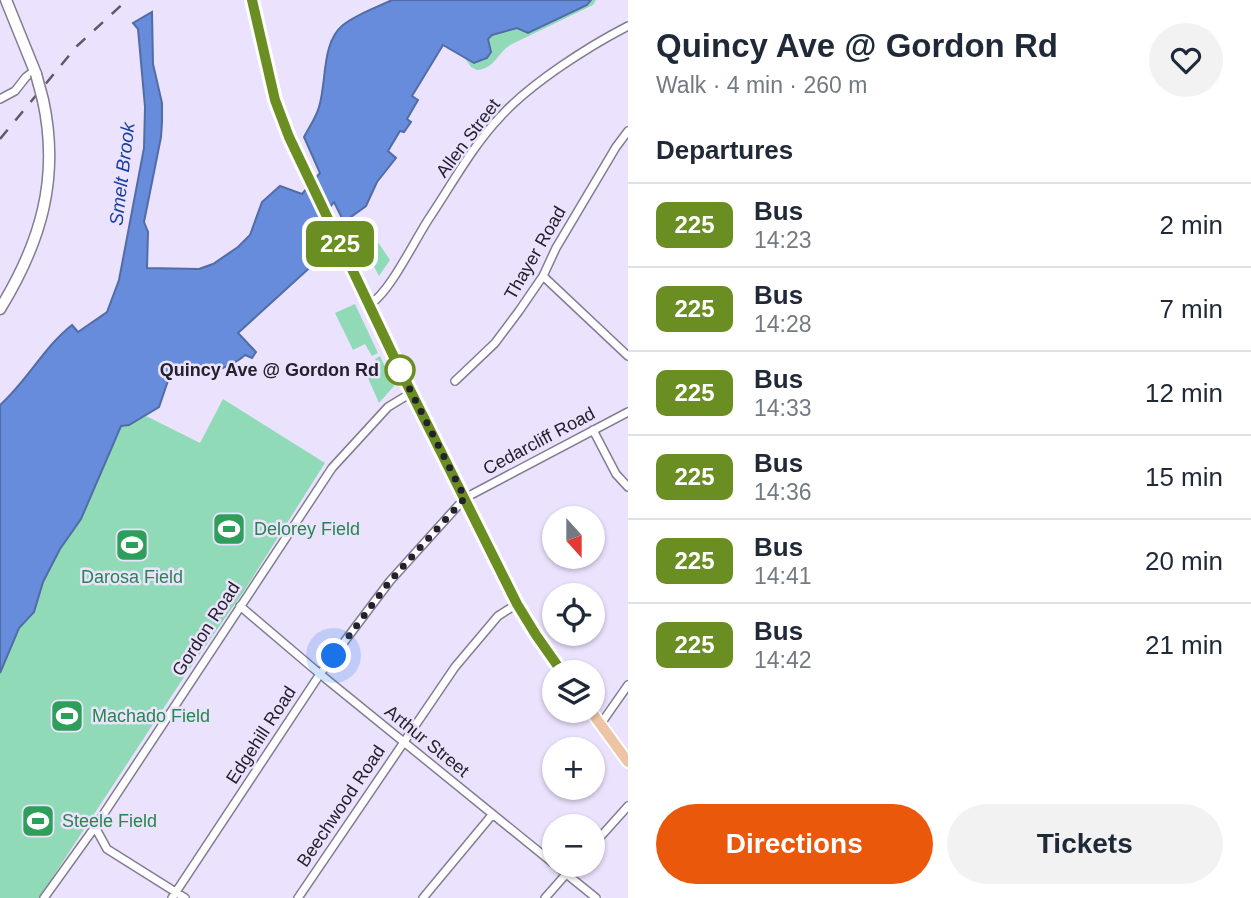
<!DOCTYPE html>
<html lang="en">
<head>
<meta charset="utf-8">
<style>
	:root { --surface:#fff; --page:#f2f2f3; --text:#1f2937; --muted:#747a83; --line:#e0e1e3; --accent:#ea580c }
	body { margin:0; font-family:Arial,sans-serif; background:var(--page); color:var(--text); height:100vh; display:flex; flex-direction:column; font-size:26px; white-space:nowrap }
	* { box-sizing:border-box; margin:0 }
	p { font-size:23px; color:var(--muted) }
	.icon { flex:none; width:38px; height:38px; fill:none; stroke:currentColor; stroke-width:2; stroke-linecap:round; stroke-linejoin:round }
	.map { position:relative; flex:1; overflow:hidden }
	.drawer { display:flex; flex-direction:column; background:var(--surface); width:623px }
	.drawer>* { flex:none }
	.badge { padding:0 14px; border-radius:10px; font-size:24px; line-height:46px }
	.needle { width:46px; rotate:159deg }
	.tools { position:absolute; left:542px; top:506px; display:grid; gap:14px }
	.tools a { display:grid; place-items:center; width:63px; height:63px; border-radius:50%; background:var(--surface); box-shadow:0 2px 5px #0004; font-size:35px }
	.you { position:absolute; width:35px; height:35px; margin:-18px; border:5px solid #fff; border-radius:50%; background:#1a73e8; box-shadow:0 0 0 10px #1a73e833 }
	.map>.badge { position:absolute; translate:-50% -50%; box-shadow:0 0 0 4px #fff }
	h2 { padding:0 28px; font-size:26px; line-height:63px }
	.round { display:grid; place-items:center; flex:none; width:74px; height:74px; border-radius:37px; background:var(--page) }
	.head { display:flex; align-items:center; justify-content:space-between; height:119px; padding:0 28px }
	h1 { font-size:33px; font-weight:600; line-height:52px }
	.button { display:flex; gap:14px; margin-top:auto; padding:14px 28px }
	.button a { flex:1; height:80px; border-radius:42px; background:var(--accent); color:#fff; font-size:28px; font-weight:600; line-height:80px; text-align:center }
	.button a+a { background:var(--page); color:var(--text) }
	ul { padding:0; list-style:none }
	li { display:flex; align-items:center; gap:21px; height:84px; padding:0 28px; border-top:2px solid var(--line) }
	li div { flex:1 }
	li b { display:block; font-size:26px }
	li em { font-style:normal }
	li .badge { min-width:77px; font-weight:700; text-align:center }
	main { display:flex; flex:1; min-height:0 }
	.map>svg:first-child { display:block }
	.green { fill:#91dab8 }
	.water { fill:#668cdb; stroke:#526ca6; stroke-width:2 }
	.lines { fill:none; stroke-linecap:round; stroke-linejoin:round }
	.minor-casing { stroke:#837c93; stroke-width:10 }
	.secondary-casing { stroke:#837c93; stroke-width:13 }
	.primary-casing { stroke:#fff; stroke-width:14 }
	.minor { stroke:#fff; stroke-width:7 }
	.secondary { stroke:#fff; stroke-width:10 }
	.primary { stroke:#eec4a6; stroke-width:10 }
	.rail { stroke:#5e5867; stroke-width:2.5; stroke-dasharray:12 12; stroke-linecap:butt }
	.secondary-bridge-casing { stroke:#837c93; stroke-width:13; stroke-linecap:butt }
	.secondary-bridge { stroke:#fff; stroke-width:10 }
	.line-casing { stroke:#fff; stroke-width:16 }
	.line { stroke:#6b8e23; stroke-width:10 }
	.walk { stroke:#25212b; stroke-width:7; stroke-dasharray:0 12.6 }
	.stop-dot { fill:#fff; stroke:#6b8e23; stroke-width:3.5 }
	.labels { text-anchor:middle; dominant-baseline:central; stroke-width:5; stroke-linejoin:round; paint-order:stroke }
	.street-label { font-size:18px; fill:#25212b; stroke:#ebe2fd }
	.stop-label { font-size:18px; font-weight:bold; fill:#25212b; stroke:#ebe2fd; text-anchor:end }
	.leisure-label { font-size:18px; fill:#27864d; stroke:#ebe2fd; text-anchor:start }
	.water-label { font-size:19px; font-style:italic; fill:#1a409c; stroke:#ebe2fd }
</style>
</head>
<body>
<main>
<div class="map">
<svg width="628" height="898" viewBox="0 0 628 898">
	<rect width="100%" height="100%" fill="#ebe2fd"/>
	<path class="green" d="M591,0H596L593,5L510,45C497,54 494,69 477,70L471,67L464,57L474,62L492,35L517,28L523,31L587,5Z
		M365,223L390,260L379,276L353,227Z
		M355,304L378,353L372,356L365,344L353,350L335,313Z
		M380,356L394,386L379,403L368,378L381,372L375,359Z
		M223,399L325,463L246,588L186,674L39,898H0V673L19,628L34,612L43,582L60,549L81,519L121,426L129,425L146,416L200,443Z"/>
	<path class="water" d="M392,0H591L587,5L528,33L517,28L492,35L488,39L491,52L487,58L474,63L443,45L412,96L418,100L407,119L411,122L404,132L400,131L388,151L396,158L377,182L366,206L344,222L334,202L316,224L328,251L238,333L256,352L252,358L245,355C237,363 204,378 192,376C183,375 179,372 170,375L159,407L129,425L121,426L81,519L60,549L43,582L34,612L19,628L0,673V405C27,381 44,347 72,325L78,332L107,312L119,280L144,148L145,107L138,29L133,23L152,12L153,64L162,103V122L161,137L144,222L148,232L147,268L199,269L213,264L238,247L250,235L262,202L280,186L302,194L320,173L304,137C309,127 316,118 319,107C327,82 321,43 343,25C357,14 375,8 392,0Z"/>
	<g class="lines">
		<defs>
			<path id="minor" d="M0,99L15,91L26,77L34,71
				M543,276L628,356
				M369,305C390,293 415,239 430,217C452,184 473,145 501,116C531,83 589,46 628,26
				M455,381L495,343L519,311L543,276L556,248L616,147L628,131
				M593,430L616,474L628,487
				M240,606L320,674L596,898
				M600,725L628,685
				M95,827L107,849L185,898
				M593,845L628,806
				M44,898L95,827L332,468L388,407L411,393
				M172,898L320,674L390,581L465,498L628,412
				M298,898L455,667L498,616L517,604
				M423,898L492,815
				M545,898L575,864"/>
			<path id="secondary" d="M6,0L36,74
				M0,309C41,242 60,178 43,100"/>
			<path id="primary" d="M252,0L276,100L289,137L411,393L517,604L562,672
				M590,710L628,762"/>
		</defs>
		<use href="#minor" class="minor-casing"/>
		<use href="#secondary" class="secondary-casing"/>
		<use href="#primary" class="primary-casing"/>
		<use href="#minor" class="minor"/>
		<use href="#secondary" class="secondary"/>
		<use href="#primary" class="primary"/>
		<path class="rail" d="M0,139L77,46L127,0"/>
		<defs>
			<path id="secondary-bridge" d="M36,74L43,100"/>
		</defs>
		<use href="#secondary-bridge" class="secondary-bridge-casing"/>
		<use href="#secondary-bridge" class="secondary-bridge"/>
	</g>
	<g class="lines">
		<defs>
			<path id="line" d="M252,0L275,100L289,137L403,376L517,604L536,635L562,672"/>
		</defs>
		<use href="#line" class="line-casing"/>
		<use href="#line" class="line"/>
		<path class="walk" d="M334,656L390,581L465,498L400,370"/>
	</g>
	<defs>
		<symbol id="stadium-square" viewBox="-11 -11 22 22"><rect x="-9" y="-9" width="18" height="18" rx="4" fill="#2e9e5b" stroke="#ebe2fd"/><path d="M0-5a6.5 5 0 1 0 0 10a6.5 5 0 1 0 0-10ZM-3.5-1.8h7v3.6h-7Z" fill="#fff"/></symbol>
	</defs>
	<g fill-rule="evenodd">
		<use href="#stadium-square" x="210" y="510" width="38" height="38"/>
		<use href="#stadium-square" x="113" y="526" width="38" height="38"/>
		<use href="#stadium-square" x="48" y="697" width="38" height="38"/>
		<use href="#stadium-square" x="19" y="802" width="38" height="38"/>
	</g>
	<circle class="stop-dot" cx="400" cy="370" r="14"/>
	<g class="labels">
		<g class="street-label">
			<text transform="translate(468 138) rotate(-53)">Allen Street</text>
			<text transform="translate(535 253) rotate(-60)">Thayer Road</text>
			<text transform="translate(539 441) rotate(-28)">Cedarcliff Road</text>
			<text transform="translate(206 629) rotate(-57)">Gordon Road</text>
			<text transform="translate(261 735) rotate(-57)">Edgehill Road</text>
			<text transform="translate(427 741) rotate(39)">Arthur Street</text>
			<text transform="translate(341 806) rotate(-56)">Beechwood Road</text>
		</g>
		<g class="stop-label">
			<text x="379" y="370">Quincy Ave @ Gordon Rd</text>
		</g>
		<g class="leisure-label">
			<text x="254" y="529">Delorey Field</text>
			<text x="132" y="577" text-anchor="middle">Darosa Field</text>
			<text x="92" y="716">Machado Field</text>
			<text x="62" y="821">Steele Field</text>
		</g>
		<g class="water-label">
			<text transform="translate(122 174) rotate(-83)">Smelt Brook</text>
		</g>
	</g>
</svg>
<div class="tools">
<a><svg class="needle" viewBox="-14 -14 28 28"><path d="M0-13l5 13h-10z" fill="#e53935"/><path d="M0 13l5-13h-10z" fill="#747a83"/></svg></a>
<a><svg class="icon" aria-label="locate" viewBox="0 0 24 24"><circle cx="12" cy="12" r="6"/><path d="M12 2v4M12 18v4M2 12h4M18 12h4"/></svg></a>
<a><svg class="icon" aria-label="layers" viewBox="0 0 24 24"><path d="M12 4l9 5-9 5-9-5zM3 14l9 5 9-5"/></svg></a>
<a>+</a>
<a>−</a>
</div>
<div class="you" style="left:334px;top:656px"></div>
<b class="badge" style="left:340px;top:244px;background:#6b8e23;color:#fff">225</b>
</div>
<section class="drawer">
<div class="head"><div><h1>Quincy Ave @ Gordon Rd</h1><p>Walk · 4 min · 260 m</p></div><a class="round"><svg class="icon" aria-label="heart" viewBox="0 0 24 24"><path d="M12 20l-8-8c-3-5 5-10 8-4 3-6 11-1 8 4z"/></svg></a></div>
<h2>Departures</h2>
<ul>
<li><span class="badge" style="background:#6b8e23;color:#fff">225</span><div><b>Bus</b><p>14:23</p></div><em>2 min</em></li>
<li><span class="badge" style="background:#6b8e23;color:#fff">225</span><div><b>Bus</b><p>14:28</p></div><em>7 min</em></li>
<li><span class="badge" style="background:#6b8e23;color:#fff">225</span><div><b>Bus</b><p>14:33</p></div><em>12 min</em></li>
<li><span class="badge" style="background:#6b8e23;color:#fff">225</span><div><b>Bus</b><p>14:36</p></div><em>15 min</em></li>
<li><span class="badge" style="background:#6b8e23;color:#fff">225</span><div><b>Bus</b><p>14:41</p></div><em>20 min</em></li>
<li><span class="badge" style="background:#6b8e23;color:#fff">225</span><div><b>Bus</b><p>14:42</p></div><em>21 min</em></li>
</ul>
<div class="button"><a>Directions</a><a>Tickets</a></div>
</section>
</main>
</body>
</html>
